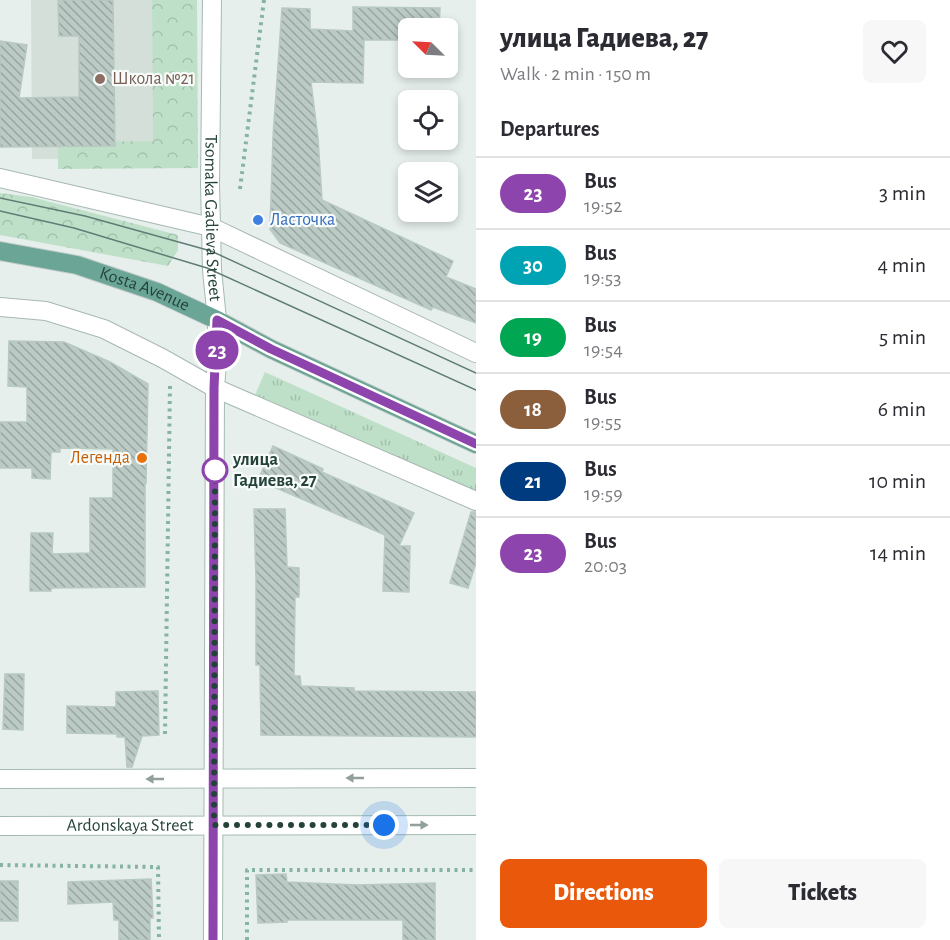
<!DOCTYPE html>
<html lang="en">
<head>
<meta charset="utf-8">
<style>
	:root { --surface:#fff; --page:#f7f7f7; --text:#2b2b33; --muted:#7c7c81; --line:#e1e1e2; --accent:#ea580c }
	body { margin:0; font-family:"Alegreya Sans",sans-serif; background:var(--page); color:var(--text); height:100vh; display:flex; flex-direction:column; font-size:22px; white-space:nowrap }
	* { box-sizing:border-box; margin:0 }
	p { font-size:20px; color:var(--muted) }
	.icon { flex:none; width:33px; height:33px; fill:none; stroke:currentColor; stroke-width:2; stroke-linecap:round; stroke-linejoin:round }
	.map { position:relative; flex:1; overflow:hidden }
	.side { display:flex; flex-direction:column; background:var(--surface); width:474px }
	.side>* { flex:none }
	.badge { padding:0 12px; border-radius:20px; font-size:21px; line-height:39px }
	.needle { width:39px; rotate:294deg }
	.buttons { position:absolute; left:398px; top:18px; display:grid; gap:12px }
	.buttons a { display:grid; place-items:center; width:60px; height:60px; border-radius:9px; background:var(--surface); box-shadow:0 3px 9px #0003; font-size:30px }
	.you { position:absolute; width:30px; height:30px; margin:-15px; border:4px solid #fff; border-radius:50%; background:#1a73e8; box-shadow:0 0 0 9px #1a73e833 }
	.map>.badge { position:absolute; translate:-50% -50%; box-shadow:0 0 0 3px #fff }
	h2 { padding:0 24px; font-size:22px; line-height:54px }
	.round { display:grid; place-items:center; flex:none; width:63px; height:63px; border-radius:9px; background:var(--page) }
	.summary { display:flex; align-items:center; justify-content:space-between; height:102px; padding:0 24px }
	h1 { font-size:28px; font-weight:800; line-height:45px }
	.cta { display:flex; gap:12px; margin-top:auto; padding:12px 24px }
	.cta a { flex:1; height:69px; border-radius:9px; background:var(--accent); color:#fff; font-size:24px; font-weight:800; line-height:69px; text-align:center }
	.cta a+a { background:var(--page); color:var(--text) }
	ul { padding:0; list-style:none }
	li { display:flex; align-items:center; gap:18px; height:72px; padding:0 24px; border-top:2px solid var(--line) }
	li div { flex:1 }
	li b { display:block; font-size:22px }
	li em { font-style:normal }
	li .badge { min-width:66px; font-weight:700; text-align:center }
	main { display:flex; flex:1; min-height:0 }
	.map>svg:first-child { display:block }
	.built { fill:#d4dfda }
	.grass { fill:url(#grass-tufts) }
	.forest { fill:url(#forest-crowns) }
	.building { fill:url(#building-back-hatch); stroke:#b8c9c2; stroke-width:1.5 }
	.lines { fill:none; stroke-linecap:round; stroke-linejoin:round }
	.street-casing { stroke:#a8b8b2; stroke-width:20 }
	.secondary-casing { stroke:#a4bbb3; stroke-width:20 }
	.primary-casing { stroke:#c2cac8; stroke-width:20 }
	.path { stroke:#86b3a5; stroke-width:4; stroke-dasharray:3 4.5; stroke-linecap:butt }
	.street { stroke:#fff; stroke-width:18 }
	.secondary { stroke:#fff; stroke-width:18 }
	.primary { stroke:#6aa596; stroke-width:18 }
	.tram { stroke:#5f7d75; stroke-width:1.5 }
	.oneway { fill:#92a09c }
	.line-casing { stroke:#fff; stroke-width:14 }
	.line { stroke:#8e44ad; stroke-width:9 }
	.walk { stroke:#24423a; stroke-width:6; stroke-dasharray:0 10.8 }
	.education-dot { fill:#8d6e63; stroke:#f7fbf9; stroke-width:2 }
	.shop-dot { fill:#3f7fe0; stroke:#f7fbf9; stroke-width:2 }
	.food-dot { fill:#e8710a; stroke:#f7fbf9; stroke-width:2 }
	.stop-dot { fill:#fff; stroke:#8e44ad; stroke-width:3 }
	.labels { text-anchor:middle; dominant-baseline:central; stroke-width:4.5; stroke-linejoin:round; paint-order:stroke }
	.education-label { font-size:18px; fill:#785e54; stroke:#f7fbf9; text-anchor:start }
	.street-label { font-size:18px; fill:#24423a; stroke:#f7fbf9 }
	.shop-label { font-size:18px; fill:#366cbe; stroke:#f7fbf9; text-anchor:start }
	.food-label { font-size:18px; fill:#c56008; stroke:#f7fbf9; text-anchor:end }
	.stop-label { font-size:18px; font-weight:bold; fill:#24423a; stroke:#f7fbf9; text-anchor:start }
</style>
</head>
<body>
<main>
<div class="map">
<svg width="476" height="940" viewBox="0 0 476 940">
	<defs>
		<pattern id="grass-tufts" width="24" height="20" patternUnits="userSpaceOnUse" patternTransform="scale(1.5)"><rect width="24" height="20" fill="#bfe0c8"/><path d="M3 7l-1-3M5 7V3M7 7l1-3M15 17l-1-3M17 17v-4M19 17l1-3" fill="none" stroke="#a4c1ad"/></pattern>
		<pattern id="forest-crowns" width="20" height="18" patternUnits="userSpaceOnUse" patternTransform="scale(1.5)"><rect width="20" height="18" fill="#bfe0c8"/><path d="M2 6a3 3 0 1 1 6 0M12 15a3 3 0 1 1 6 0" fill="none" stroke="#a4c1ad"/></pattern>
		<pattern id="building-back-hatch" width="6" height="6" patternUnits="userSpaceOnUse" patternTransform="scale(1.5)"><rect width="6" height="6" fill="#bbcac4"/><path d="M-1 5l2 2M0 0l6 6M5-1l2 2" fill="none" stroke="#98a6a0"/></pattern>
	</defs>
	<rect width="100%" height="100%" fill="#e6efeb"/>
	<path class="built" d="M31,0H169L170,158L32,159Z"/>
	<path class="grass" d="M265,372L476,468V494L255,395Z"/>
	<path class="forest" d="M152,0H197L198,168L58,169V142L153,141Z
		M0,193L31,197L178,235V250L168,266L0,235Z"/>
	<path class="building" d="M58,0H113L115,146L0,147V41L27,45L19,98L79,97V36H59Z
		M353,7L440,8L439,28H408V40H364L363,83L311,82L318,138L322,200L453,261L446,277L476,289V323L433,307L431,310L280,243L270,229L273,137L282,8L310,9V29L353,31Z
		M9,341L64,342L110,362L148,384L146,483H145V587L51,588V591H30L31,533H53L52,554L90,553V498H113V449L60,448V452H51L50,479L32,478V468H0V422H27V387L8,386Z
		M273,446L323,469L322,472L414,513L399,546H410L409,592L383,591L385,535L258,480Z
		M254,509H285L287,567L299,568V597H295L294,676H300L301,686L354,688V691L476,692V737L261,735L260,665H256V580Z
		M471,512H476V563L468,588L450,583Z
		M5,674H24L23,730L3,729Z
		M158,691L159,735L142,736L132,767H127L125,737H117V734L67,733V706L116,707V692Z
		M286,874L287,882L357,885L435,883V940H403V920H287V922L258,923L256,875Z
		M151,879L153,918H150V940H119V920H114L113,902L68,904V882Z
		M0,881H18V921H0Z"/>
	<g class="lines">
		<defs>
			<path id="street" d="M0,178L211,227L476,353
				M0,307L46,311L104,329L162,358L215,388L476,501"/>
			<g id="secondary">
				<path id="s1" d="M212,0L210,184L212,270L217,320V362L215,388L213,940"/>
				<path d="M0,779L476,778"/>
				<path id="s2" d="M0,826L476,825"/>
			</g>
			<g id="primary">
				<path id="s3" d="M0,251L77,265L157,292L217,320L271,349L476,444"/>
			</g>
		</defs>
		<use href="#street" class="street-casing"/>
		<use href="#secondary" class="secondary-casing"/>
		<use href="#primary" class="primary-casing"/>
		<path class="path" d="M240,189L264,0
			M165,734L170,384
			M0,865L158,867L159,940
			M247,940V870H476"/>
		<use href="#street" class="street"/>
		<use href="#secondary" class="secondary"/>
		<use href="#primary" class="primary"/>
		<path class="tram" d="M0,198L85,216L211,251L476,373
			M0,211L74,228L207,268L476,390"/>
	</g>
	<defs><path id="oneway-solid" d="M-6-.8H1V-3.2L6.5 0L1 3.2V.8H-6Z" transform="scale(1.5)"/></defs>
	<g class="oneway">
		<use href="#oneway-solid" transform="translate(355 778) rotate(180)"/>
		<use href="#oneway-solid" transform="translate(155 779) rotate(180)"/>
		<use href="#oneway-solid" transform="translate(419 825)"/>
	</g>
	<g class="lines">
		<defs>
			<path id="line" d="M213,940L214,388L217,320L271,349L476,444"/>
		</defs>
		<use href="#line" class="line-casing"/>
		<use href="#line" class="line"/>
		<path class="walk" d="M215,470L214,825H384"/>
	</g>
	<circle class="education-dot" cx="100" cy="79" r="6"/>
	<circle class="shop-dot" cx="258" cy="220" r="6"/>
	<circle class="food-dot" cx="142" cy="458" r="6"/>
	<circle class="stop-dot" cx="215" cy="470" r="12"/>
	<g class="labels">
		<g class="education-label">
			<text x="112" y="79">Школа №21</text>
		</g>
		<g class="street-label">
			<text stroke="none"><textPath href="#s1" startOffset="218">Tsomaka Gadieva Street</textPath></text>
			<text stroke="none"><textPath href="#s3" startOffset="150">Kosta Avenue</textPath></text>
			<text stroke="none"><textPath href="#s2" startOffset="130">Ardonskaya Street</textPath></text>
		</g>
		<g class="shop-label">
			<text x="270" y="220">Ласточка</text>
		</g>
		<g class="food-label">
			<text x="130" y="458">Легенда</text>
		</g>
		<g class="stop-label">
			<text x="233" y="460">улица<tspan x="233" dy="21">Гадиева, 27</tspan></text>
		</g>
	</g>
</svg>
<div class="buttons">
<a><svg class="needle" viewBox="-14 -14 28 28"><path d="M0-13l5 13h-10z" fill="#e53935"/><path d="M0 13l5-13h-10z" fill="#7c7c81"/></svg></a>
<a><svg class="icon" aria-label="locate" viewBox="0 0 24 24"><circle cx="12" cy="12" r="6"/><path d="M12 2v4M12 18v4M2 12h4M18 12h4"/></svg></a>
<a><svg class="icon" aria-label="layers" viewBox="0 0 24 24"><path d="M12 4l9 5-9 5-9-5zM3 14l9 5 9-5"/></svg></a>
</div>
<div class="you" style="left:384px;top:825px"></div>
<b class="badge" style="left:217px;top:350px;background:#8e44ad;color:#fff">23</b>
</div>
<section class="side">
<div class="summary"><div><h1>улица Гадиева, 27</h1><p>Walk · 2 min · 150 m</p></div><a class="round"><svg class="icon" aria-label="heart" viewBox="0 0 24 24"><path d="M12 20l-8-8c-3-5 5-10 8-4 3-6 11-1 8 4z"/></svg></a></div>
<h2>Departures</h2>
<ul>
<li><span class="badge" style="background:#8e44ad;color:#fff">23</span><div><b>Bus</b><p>19:52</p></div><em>3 min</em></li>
<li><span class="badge" style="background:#00a3b4;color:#fff">30</span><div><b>Bus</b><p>19:53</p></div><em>4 min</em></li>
<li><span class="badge" style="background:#00a651;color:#fff">19</span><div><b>Bus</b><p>19:54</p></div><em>5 min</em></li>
<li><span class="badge" style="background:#8b5e3c;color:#fff">18</span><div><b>Bus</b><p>19:55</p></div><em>6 min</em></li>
<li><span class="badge" style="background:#003b80;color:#fff">21</span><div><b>Bus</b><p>19:59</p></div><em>10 min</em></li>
<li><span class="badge" style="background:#8e44ad;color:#fff">23</span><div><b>Bus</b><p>20:03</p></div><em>14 min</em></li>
</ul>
<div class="cta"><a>Directions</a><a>Tickets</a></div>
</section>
</main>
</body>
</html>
